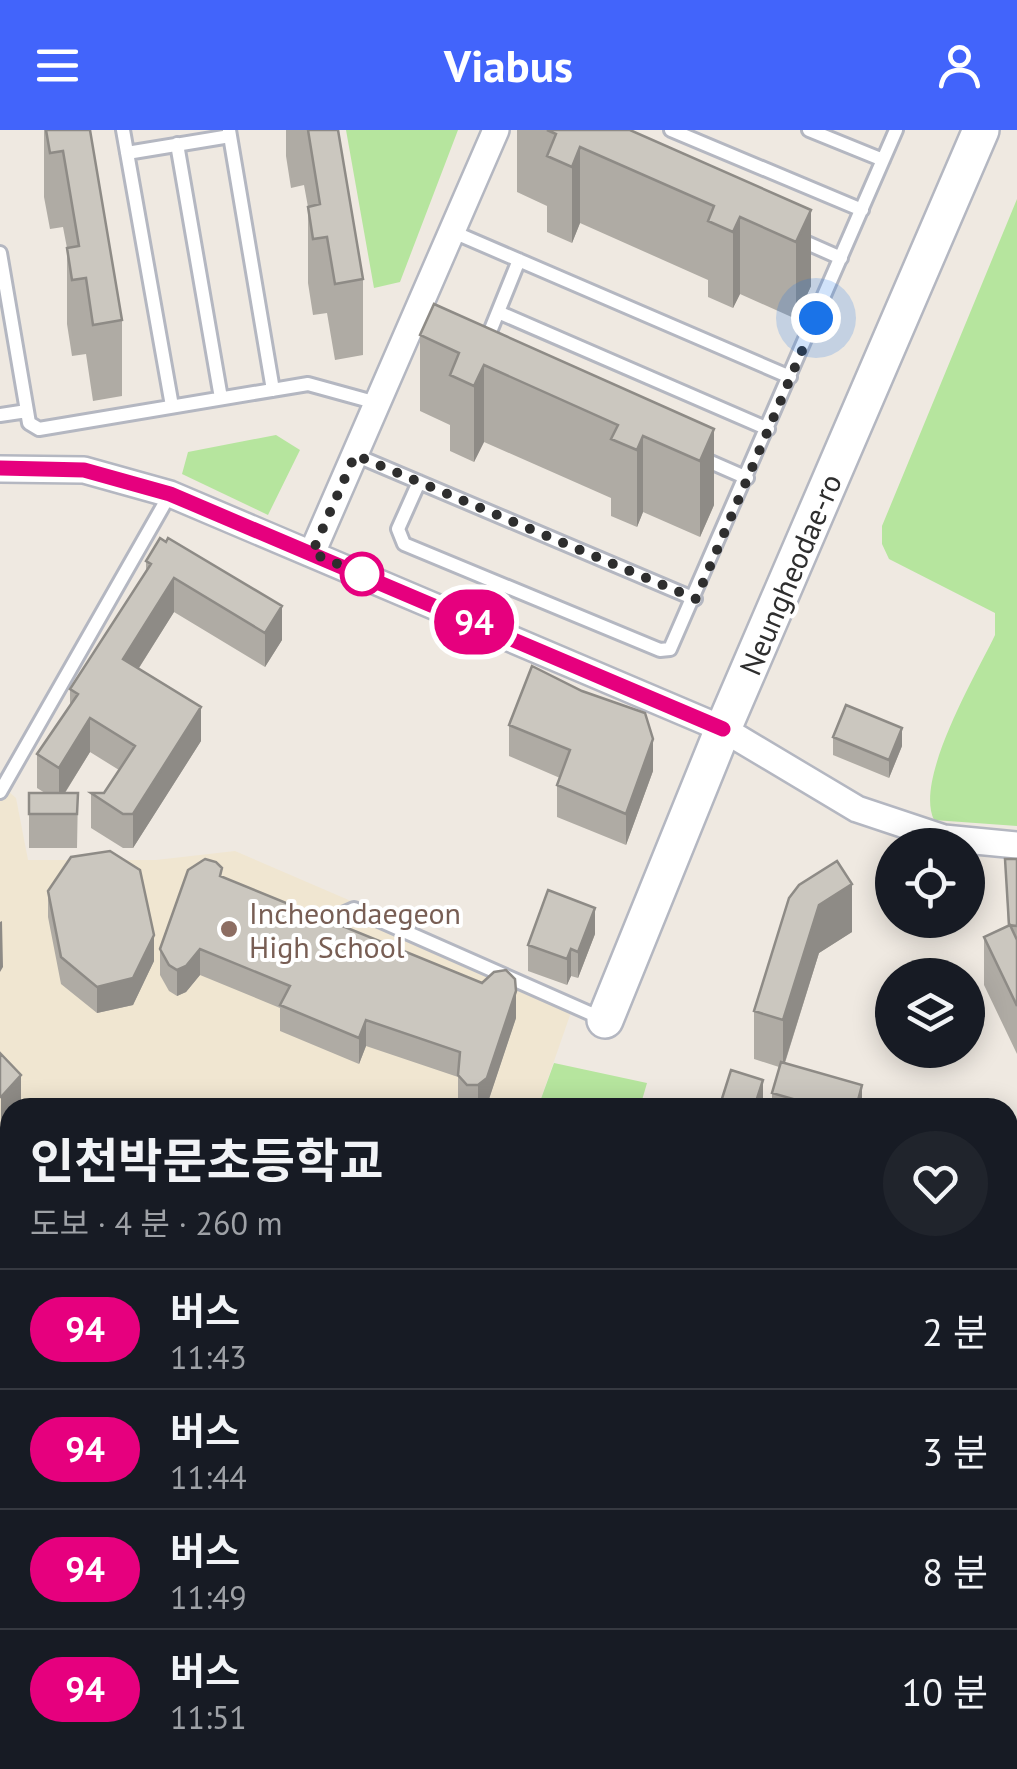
<!DOCTYPE html>
<html lang="ko">
<head>
<meta charset="utf-8">
<style>
	:root { --surface:#171b24; --page:#20242c; --text:#f1f3f6; --muted:#9ea1a6; --line:#363941; --accent:#4264fb }
	body { margin:0; font-family:"PT Sans","Noto Sans KR",sans-serif; background:var(--page); color:var(--text); height:100vh; display:flex; flex-direction:column; font-size:38px; white-space:nowrap }
	* { box-sizing:border-box; margin:0 }
	p { font-size:32px; color:var(--muted) }
	.icon { flex:none; width:55px; height:55px; fill:none; stroke:currentColor; stroke-width:2; stroke-linecap:round; stroke-linejoin:round }
	.map { position:relative; flex:1; overflow:hidden }
	.panel { position:absolute; left:0px; top:968px; width:1018px; height:672px; display:flex; flex-direction:column; background:var(--surface); border-radius:30px 30px 0 0; box-shadow:0 5px 25px #0003 }
	.panel>* { flex:none }
	.badge { padding:0 20px; border-radius:32px; font-size:35px; line-height:65px }
	.controls { position:absolute; left:875px; top:698px; display:grid; gap:20px }
	.controls a { display:grid; place-items:center; width:110px; height:110px; border-radius:50%; background:var(--surface); box-shadow:0 5px 25px #0003; font-size:50px }
	.you { position:absolute; width:50px; height:50px; margin:-25px; border:8px solid #fff; border-radius:50%; background:#1a73e8; box-shadow:0 0 0 15px #1a73e833 }
	.map>.badge { position:absolute; translate:-50% -50%; box-shadow:0 0 0 5px #fff }
	.round { display:grid; place-items:center; flex:none; width:105px; height:105px; border-radius:52px; background:var(--page) }
	.headline { display:flex; align-items:center; justify-content:space-between; height:170px; padding:0 30px }
	h1 { font-size:48px; font-weight:700; line-height:75px }
	ul { padding:0; list-style:none }
	li { display:flex; align-items:center; gap:30px; height:120px; padding:0 30px; border-top:2px solid var(--line) }
	li div { flex:1 }
	li b { display:block; font-size:38px }
	li em { font-style:normal }
	li .badge { min-width:110px; font-weight:700; text-align:center }
	header { display:flex; justify-content:space-between; align-items:center; height:130px; padding:0 30px; background:var(--accent); color:#fff; font-size:45px; font-weight:700 }
	.map>svg:first-child { display:block }
	.education { fill:#f0e6d1 }
	.green { fill:#b6e59e }
	.lines { fill:none; stroke-linecap:round; stroke-linejoin:round }
	.service-casing { stroke:#b4b7c1; stroke-width:18 }
	.minor-casing { stroke:#b4b7c1; stroke-width:30 }
	.secondary-casing { stroke:#b4b7c1; stroke-width:40 }
	.path { stroke:#c9c9c9; stroke-width:4; stroke-dasharray:8 5; stroke-linecap:butt }
	.service { stroke:#fff; stroke-width:12 }
	.minor { stroke:#fff; stroke-width:25 }
	.secondary { stroke:#fff; stroke-width:35 }
	.wall { fill:#afaba4 }
	.shaded-wall { fill:#8e8b86 }
	.building { fill:#cbc7bf; stroke:#8e8b86; stroke-width:2.5 }
	.line-casing { stroke:#fff; stroke-width:22 }
	.line { stroke:#e6007e; stroke-width:15 }
	.walk { stroke:#2e2e2e; stroke-width:10; stroke-dasharray:0 18 }
	.stop-dot { fill:#fff; stroke:#e6007e; stroke-width:5 }
	.education-dot { fill:#8d6e63; stroke:#fff; stroke-width:4 }
	.labels { text-anchor:middle; dominant-baseline:central; stroke-width:8; stroke-linejoin:round; paint-order:stroke }
	.street-label { font-size:30px; fill:#2e2e2e; stroke:#fff }
	.education-label { font-size:30px; fill:#785e54; stroke:#fff; text-anchor:start }
</style>
</head>
<body>
<header><svg class="icon" aria-label="menu" viewBox="0 0 24 24"><path d="M4 6h16M4 12h16M4 18h16"/></svg>Viabus<svg class="icon" aria-label="person" viewBox="0 0 24 24"><circle cx="12" cy="8" r="4"/><path d="M4 21q1-7 8-7t8 7"/></svg></header>
<div class="map">
<svg width="1017" height="1639" viewBox="0 0 1017 1639">
	<rect width="100%" height="100%" fill="#efe9e1"/>
	<path class="education" d="M0,654L16,668L28,730H156L235,721L576,868L538,977L10,978V1023L0,1012Z"/>
	<path class="green" d="M346,0H458L400,152L374,158Z
		M1017,69V696L934,690C914,649 976,545 995,505V483L889,429L882,414V396Z
		M276,305L300,320L268,385L182,344L188,322Z
		M554,933L647,953L640,977H538Z
		M0,1063H10V1630H450L445,1639H0Z
		M1008,1359L1017,1398V1622L1008,1624Z
		M637,1630H985L948,1639H639Z"/>
	<g class="lines">
		<defs>
			<path id="service" d="M123,0L172,276
				M229,0L273,260
				M671,0L862,80
				M809,0L883,30
				M177,14L221,268
				M127,23L230,6
				M451,101L790,247
				M798,109L841,128
				M0,123L27,281
				M498,182L768,299
				M485,214L519,130
				M0,285L27,281L29,293L39,299L308,254L377,273
				M355,325L695,469
				M699,327L747,348
				M419,352L398,399L404,414L660,520L670,519L896,0
				M0,662L170,364
				M338,786L354,779L603,889"/>
			<path id="minor" d="M0,339L84,340L170,364L723,599L857,679L944,708L1017,715
				M312,423L496,0"/>
			<path id="secondary" d="M605,890L723,599L981,0"/>
		</defs>
		<use href="#service" class="service-casing"/>
		<use href="#minor" class="minor-casing"/>
		<use href="#secondary" class="secondary-casing"/>
		<path class="path" d="M1008,1223L1017,1211
			M0,1485L10,1483"/>
		<use href="#service" class="service"/>
		<use href="#minor" class="minor"/>
		<use href="#secondary" class="secondary"/>
	</g>
	<path class="wall" d="M44,0H90L122,190V266L93,271L86,224L72,226L67,194V118L63,97L50,99L44,67Z
		M286,0H338L363,149V225L335,230L327,183L313,185L308,153V77L304,55L291,58L286,26Z
		M517,0H630L811,80V156L796,189L740,164L733,178L708,167V150L580,93L572,113L547,102V76L517,62Z
		M420,205L714,299V375L700,407L643,382L637,397L611,386V368L484,312L474,332L450,321V295L420,281Z
		M146,431L282,510L265,537L174,482L139,538L201,611L133,718H123L91,698V663H104L119,640L90,622L65,663H78L77,718H29V663H45L37,658V624L70,575V559L146,442Z
		M582,561L653,641L626,715L557,687V655L560,648L509,626V595Z
		M833,607L902,616L889,648L833,625Z
		M1005,729H1017V924L984,855V807L1008,796Z
		M222,747L516,888L487,975L483,978H463L458,971V947L366,916L359,934L280,901V878L200,845L186,862L177,866L169,861L160,845V819Z
		M799,755L852,802L819,823L785,933L862,978H772V963L779,937L754,929V881Z
		M48,761L154,831L133,875L97,883L61,854L48,787Z
		M595,804L578,848L571,846L567,855L528,841V815Z"/>
	<path class="shaded-wall" d="M580,17V93L572,113V37Z
		M811,80V156L796,189V112Z
		M740,87V164L733,178V102Z
		M484,235V312L474,332V256Z
		M714,299V375L700,407V331Z
		M643,306V382L637,397V320Z
		M174,448V482L123,563V529Z
		M282,476V510L265,537V503Z
		M201,577V611L133,718V684Z
		M90,588V622L59,672V638Z
		M902,598V616L889,648V630Z
		M653,609V641L626,715V684Z
		M852,754V802L819,823L783,938V890L819,775Z
		M595,778V804L578,848V822Z
		M2,791L3,837L0,842V792Z
		M154,805V831L133,875L97,883V857Z
		M200,819V845L186,862L177,866V840Z
		M571,819V846L567,855V829Z
		M516,861V888L487,975L483,978H478V955Z
		M366,890V916L359,934V908Z
		M21,945V972L16,978H10V984L1,993V967Z
		M763,950V978H754Z
		M862,955V978H856Z"/>
	<path class="building" d="M46,0H90L122,190L93,195L86,148L72,150L67,118L79,116L63,21L50,23Z
		M308,0H338L363,149L335,154L327,107L313,109L308,77L320,74Z
		M547,0H630L811,80L796,112L740,87L733,102L708,91L714,76L580,17L572,37L547,26L556,4Z
		M434,174L714,299L700,331L643,306L637,320L611,309L618,295L484,235L474,256L450,245L459,223L420,205Z
		M160,408L166,412L168,408L282,476L265,503L174,448L123,529L201,577L133,684H123L91,663H104L135,616L90,588L59,638L37,624L78,564L70,559L151,434L146,431Z
		M532,536L582,561L645,583L653,609L626,684L557,655L570,620L509,595Z
		M846,575L902,598L889,630L833,607Z
		M29,663H78L77,684H29Z
		M110,721L140,740L154,805L133,848L97,857L61,827L48,761L71,727Z
		M205,729L216,732L222,738L220,746L482,853L494,842L506,840L515,849L516,861L487,948L478,955H467L458,945L460,922L366,890L359,908L280,875L290,856L200,819L186,836L177,840L169,835L160,819L188,740Z
		M1005,729H1017V796L1009,795Z
		M837,731L852,754L819,775L783,890L754,881L789,768L799,755Z
		M548,760L595,778L578,822L571,819L567,829L528,815Z
		M1010,795L1017,810V876L984,807Z
		M0,923L21,945L1,967L0,966Z
		M781,932L862,955L856,978H824L772,963Z
		M731,940L763,950L754,978H719Z"/>
	<g class="lines">
		<defs>
			<path id="line" d="M0,338L84,340L170,364L723,599"/>
		</defs>
		<use href="#line" class="line-casing"/>
		<use href="#line" class="line"/>
		<path class="walk" d="M362,444L366,446L312,423L355,325L696,469L816,188"/>
	</g>
	<circle class="stop-dot" cx="362" cy="444" r="20"/>
	<circle class="education-dot" cx="229" cy="799" r="10"/>
	<g class="labels">
		<g class="street-label">
			<text transform="translate(790 444) rotate(-67)">Neungheodae-ro</text>
		</g>
		<g class="education-label">
			<text x="249" y="782">Incheondaegeon<tspan x="249" dy="34">High School</tspan></text>
		</g>
	</g>
</svg>
<div class="controls">
<a><svg class="icon" aria-label="locate" viewBox="0 0 24 24"><circle cx="12" cy="12" r="6"/><path d="M12 2v4M12 18v4M2 12h4M18 12h4"/></svg></a>
<a><svg class="icon" aria-label="layers" viewBox="0 0 24 24"><path d="M12 4l9 5-9 5-9-5zM3 14l9 5 9-5"/></svg></a>
</div>
<div class="you" style="left:816px;top:188px"></div>
<b class="badge" style="left:474px;top:492px;background:#e6007e;color:#fff">94</b>
<section class="panel">
<div class="headline"><div><h1>인천박문초등학교</h1><p>도보 · 4 분 · 260 m</p></div><a class="round"><svg class="icon" aria-label="heart" viewBox="0 0 24 24"><path d="M12 20l-8-8c-3-5 5-10 8-4 3-6 11-1 8 4z"/></svg></a></div>
<ul>
<li><span class="badge" style="background:#e6007e;color:#fff">94</span><div><b>버스</b><p>11:43</p></div><em>2 분</em></li>
<li><span class="badge" style="background:#e6007e;color:#fff">94</span><div><b>버스</b><p>11:44</p></div><em>3 분</em></li>
<li><span class="badge" style="background:#e6007e;color:#fff">94</span><div><b>버스</b><p>11:49</p></div><em>8 분</em></li>
<li><span class="badge" style="background:#e6007e;color:#fff">94</span><div><b>버스</b><p>11:51</p></div><em>10 분</em></li>
</ul>
</section>
</div>
</body>
</html>
